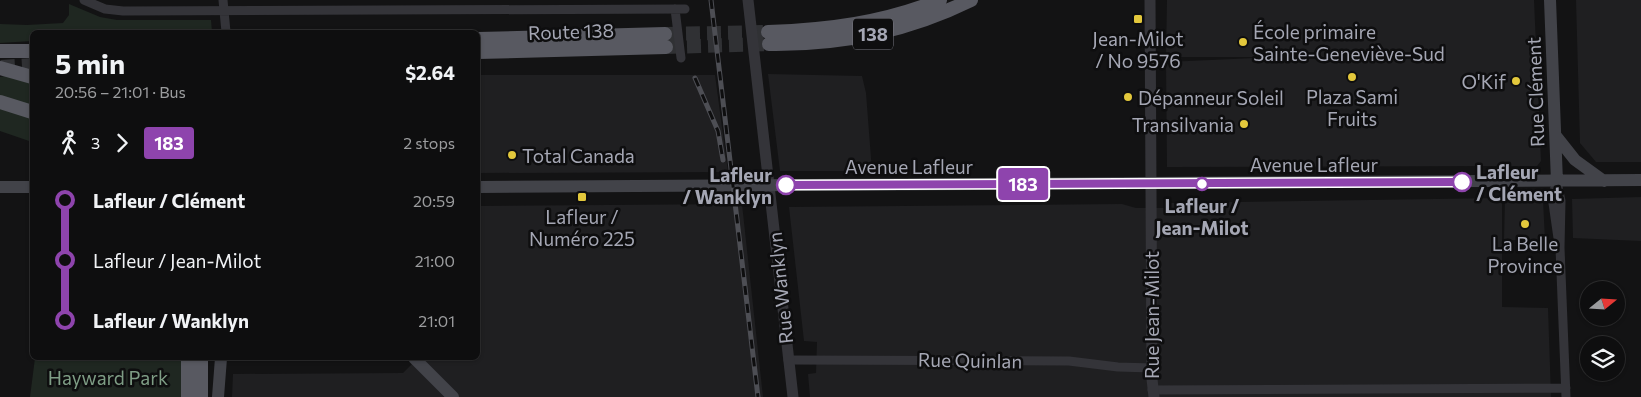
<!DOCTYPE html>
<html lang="en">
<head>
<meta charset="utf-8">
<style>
	:root { --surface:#0e0e0f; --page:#1c1c1d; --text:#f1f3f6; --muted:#9b9c9e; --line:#2e2e2f }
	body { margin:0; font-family:Commissioner,sans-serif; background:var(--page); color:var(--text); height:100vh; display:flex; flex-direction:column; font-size:19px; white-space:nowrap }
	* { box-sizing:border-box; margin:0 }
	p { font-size:16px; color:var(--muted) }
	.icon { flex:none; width:28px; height:28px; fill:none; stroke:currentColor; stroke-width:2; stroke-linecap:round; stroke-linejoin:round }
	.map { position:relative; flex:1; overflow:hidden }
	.panel { position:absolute; left:30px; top:30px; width:450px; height:330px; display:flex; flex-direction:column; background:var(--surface); border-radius:8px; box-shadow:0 1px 4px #0004,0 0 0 1px var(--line) }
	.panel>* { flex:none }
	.badge { padding:0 10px; border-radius:4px; font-size:18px; line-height:32px }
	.needle { width:32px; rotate:72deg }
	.controls { position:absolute; left:1580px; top:281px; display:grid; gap:10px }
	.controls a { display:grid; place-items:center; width:45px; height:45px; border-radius:50%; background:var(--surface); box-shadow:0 1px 4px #0004,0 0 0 1px var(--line); font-size:25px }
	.map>.badge { position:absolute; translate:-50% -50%; box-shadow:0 0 0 2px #fff }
	.legs { display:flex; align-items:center; gap:8px; height:55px; padding:0 25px; font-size:16px }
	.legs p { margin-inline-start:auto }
	.headline { display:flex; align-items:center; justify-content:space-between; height:85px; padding:0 25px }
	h1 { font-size:28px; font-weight:700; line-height:38px }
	ul { padding:0 25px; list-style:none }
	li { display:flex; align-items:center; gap:18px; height:60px; font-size:19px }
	li i { display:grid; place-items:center; width:8px; height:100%; margin:0 6px; background:currentColor }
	li i::after { content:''; width:12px; height:12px; margin:-6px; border:4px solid; border-radius:50%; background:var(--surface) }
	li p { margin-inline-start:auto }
	li:first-child i { background:linear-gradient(#0000 50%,currentColor 0) }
	li:last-child i { background:linear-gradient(currentColor 50%,#0000 0) }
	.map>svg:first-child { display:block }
	.built { fill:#1f1f21 }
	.green { fill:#1f2721 }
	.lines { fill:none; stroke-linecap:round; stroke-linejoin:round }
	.trunk-tunnel { stroke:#303134; stroke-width:14; stroke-dasharray:14 7; stroke-linecap:butt }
	.minor { stroke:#343439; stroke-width:9 }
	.tertiary { stroke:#343439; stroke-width:11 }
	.secondary { stroke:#424349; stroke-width:12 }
	.trunk { stroke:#585961; stroke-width:14 }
	.rail-casing { stroke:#4d4e54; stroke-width:5 }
	.rail { stroke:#0e0e0f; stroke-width:3; stroke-dasharray:9; stroke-linecap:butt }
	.line-1-casing { stroke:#fff; stroke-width:11 }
	.line-1 { stroke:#8e44ad; stroke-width:8 }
	.poi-dot { fill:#e3c83c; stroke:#0e0e0f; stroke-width:2 }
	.stop-1-dot { fill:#fff; stroke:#8e44ad; stroke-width:2.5 }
	.labels { text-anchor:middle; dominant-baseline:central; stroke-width:5; stroke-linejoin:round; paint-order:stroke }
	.shield { fill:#0e0e0f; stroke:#787982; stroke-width:1 }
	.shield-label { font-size:18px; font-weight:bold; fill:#a5a7b4 }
	.street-label { font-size:19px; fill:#a5a7b4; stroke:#0e0e0f }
	.poi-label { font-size:19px; fill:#a5a7b4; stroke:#0e0e0f }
	.stop-label { font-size:19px; font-weight:bold; fill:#a5a7b4; stroke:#0e0e0f; text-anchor:start }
	.park-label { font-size:19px; fill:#7e9d85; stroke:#0e0e0f }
</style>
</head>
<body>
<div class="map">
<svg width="1641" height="397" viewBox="0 0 1641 397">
	<rect width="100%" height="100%" fill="#131314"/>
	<path class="built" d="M1167,0H1534L1541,161L1537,166H1494L1167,167L1166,62L1280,57H1166Z
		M1576,0H1641V162H1596L1580,143Z
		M768,74L862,76L866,93L872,171H780Z
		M478,75H715L728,172L478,173Z
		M1641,197V241L1573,238L1572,199Z
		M1502,198V307L1548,308L1551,397H810L808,374L816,373L817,342L804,341L789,207L1122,204L1136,208H1165L1169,203Z
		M1505,199L1543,200L1545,240H1504Z
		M742,204L763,397H232L233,374L403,373L418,358H478V206Z"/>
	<path class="green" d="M69,4L100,17L117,20H211L212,32H32V41L0,43V24L27,25L63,23L69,15Z
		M10,75L32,83V107L0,98V77Z
		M0,107L32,117V142L0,131Z
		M35,358H183V397H30Z"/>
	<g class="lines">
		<path class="trunk-tunnel" d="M665,34L768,32
			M666,47L769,44
			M1,67L32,65"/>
		<path class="minor" d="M84,0L105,9L123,11L685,9
			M223,0L226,32
			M675,9L681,58
			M1557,182L1561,201L1560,248L1566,397
			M1557,182L1552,196L1558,238
			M788,360L1069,361L1118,367L1152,368
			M1152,390L1566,388"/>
		<path class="tertiary" d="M748,0L793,397
			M1150,0L1152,379L1154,397"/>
		<path class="secondary" d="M1550,0L1557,182
			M1556,136L1575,160L1604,181
			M0,187H32
			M478,187L1641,180
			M414,358L453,397
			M218,397L221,358"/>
		<path class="trunk" d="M768,32C827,30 884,23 940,0
			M478,39L665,34
			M769,44C839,45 908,31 971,0
			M0,51H32
			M478,52L666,47
			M0,68L32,77
			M0,102L32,112
			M188,397V358
			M201,397V358"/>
		<defs>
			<path id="rail" d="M711,0L758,397
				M695,78L718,131L723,160"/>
		</defs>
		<use href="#rail" class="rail-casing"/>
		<use href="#rail" class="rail"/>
	</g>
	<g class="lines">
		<defs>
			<path id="line-1" d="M786,185L1462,182"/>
		</defs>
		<use href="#line-1" class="line-1-casing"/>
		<use href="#line-1" class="line-1"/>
	</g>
	<g class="poi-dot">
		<rect x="1133" y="14" width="10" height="10" rx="2.5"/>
		<circle cx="1243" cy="42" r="5"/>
		<circle cx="1352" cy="77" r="5"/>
		<circle cx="1516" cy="81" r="5"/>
		<circle cx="1128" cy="97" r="5"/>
		<circle cx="1244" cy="124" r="5"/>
		<circle cx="512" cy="155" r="5"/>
		<rect x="577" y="192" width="10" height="10" rx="2.5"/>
		<circle cx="1525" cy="224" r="5"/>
	</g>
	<g class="stop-1-dot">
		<circle cx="1462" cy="182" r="9"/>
		<circle cx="1202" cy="184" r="6"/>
		<circle cx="786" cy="185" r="9"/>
	</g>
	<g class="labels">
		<rect class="shield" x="853" y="18.5" width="40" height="31" rx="4"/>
		<g class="shield-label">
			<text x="873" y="34">138</text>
		</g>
		<g class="street-label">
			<text transform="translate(571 31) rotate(-2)">Route 138</text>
			<text transform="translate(1535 92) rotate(-92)">Rue Clément</text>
			<text x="1314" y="164">Avenue Lafleur</text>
			<text x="909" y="166">Avenue Lafleur</text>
			<text transform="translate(780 288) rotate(-96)">Rue Wanklyn</text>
			<text transform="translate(1151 315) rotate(-90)">Rue Jean-Milot</text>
			<text transform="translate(970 360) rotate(1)">Rue Quinlan</text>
		</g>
		<g class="poi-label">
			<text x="1253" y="31" text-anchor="start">École primaire<tspan x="1253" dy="22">Sainte-Geneviève-Sud</tspan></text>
			<text x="1138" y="38">Jean-Milot<tspan x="1138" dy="22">/ No 9576</tspan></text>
			<text x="1506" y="81" text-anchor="end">O'Kif</text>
			<text x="1352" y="96">Plaza Sami<tspan x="1352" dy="22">Fruits</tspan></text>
			<text x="1138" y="97" text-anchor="start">Dépanneur Soleil</text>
			<text x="1234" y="124" text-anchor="end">Transilvania</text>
			<text x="522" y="155" text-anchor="start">Total Canada</text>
			<text x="582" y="216">Lafleur /<tspan x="582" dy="22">Numéro 225</tspan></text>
			<text x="1525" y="243">La Belle<tspan x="1525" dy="22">Province</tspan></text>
		</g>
		<g class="stop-label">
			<text x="1476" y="171">Lafleur<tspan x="1476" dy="22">/ Clément</tspan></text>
			<text x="772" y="174" text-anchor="end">Lafleur<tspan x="772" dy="22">/ Wanklyn</tspan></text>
			<text x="1202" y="205" text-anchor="middle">Lafleur /<tspan x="1202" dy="22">Jean-Milot</tspan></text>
		</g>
		<g class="park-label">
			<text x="108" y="377">Hayward Park</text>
		</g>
	</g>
</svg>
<div class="controls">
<a><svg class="needle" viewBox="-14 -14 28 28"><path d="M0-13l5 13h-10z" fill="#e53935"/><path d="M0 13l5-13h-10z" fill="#9b9c9e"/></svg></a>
<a><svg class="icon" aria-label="layers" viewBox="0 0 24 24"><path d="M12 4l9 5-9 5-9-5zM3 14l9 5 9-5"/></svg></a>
</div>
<b class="badge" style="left:1023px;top:184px;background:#8e44ad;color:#fff">183</b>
<section class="panel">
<div class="headline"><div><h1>5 min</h1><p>20:56 – 21:01 · Bus</p></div><b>$2.64</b></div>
<div class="legs"><svg class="icon" aria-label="walk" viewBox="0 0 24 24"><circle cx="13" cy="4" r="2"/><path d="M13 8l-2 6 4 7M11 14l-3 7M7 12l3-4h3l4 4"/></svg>3<svg class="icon" aria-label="forward" viewBox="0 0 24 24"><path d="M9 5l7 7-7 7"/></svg><b class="badge" style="background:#8e44ad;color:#fff">183</b><p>2 stops</p></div>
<ul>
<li><i style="color:#8e44ad"></i><b>Lafleur / Clément</b><p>20:59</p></li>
<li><i style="color:#8e44ad"></i><span>Lafleur / Jean-Milot</span><p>21:00</p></li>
<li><i style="color:#8e44ad"></i><b>Lafleur / Wanklyn</b><p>21:01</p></li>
</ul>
</section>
</div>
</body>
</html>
